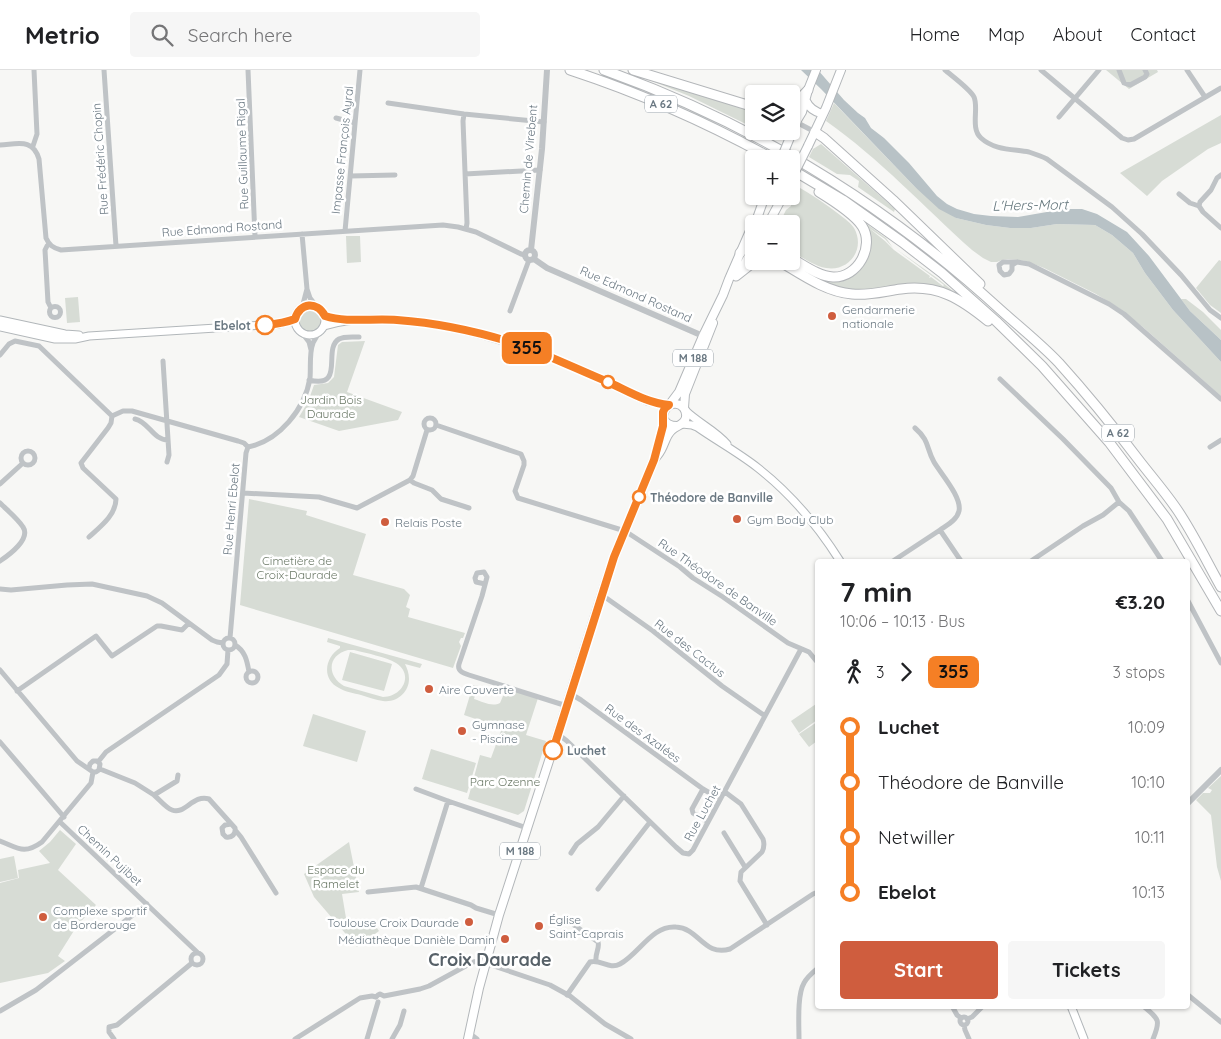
<!DOCTYPE html>
<html lang="en">
<head>
<meta charset="utf-8">
<style>
	:root { --surface:#fff; --page:#f6f6f6; --text:#202124; --muted:#757577; --line:#e0e0e0; --accent:#cf5d3e }
	body { margin:0; font-family:Quicksand,sans-serif; background:var(--page); color:var(--text); height:100vh; display:flex; flex-direction:column; font-size:19px; white-space:nowrap }
	* { box-sizing:border-box; margin:0 }
	p { font-size:16px; color:var(--muted) }
	.icon { flex:none; width:28px; height:28px; fill:none; stroke:currentColor; stroke-width:2; stroke-linecap:round; stroke-linejoin:round }
	.map { position:relative; flex:1; overflow:hidden }
	.details { position:absolute; left:815px; top:489px; width:375px; height:450px; display:flex; flex-direction:column; background:var(--surface); border-radius:5px; box-shadow:0 1px 4px #0004 }
	.details>* { flex:none }
	.badge { padding:0 10px; border-radius:8px; font-size:18px; line-height:32px }
	.fabs { position:absolute; left:745px; top:15px; display:grid; gap:10px }
	.fabs a { display:grid; place-items:center; width:55px; height:55px; border-radius:5px; background:var(--surface); box-shadow:0 1px 4px #0004; font-size:25px }
	.map>.badge { position:absolute; translate:-50% -50%; box-shadow:0 0 0 2px #fff }
	.legs { display:flex; align-items:center; gap:8px; height:55px; padding:0 25px; font-size:16px }
	.legs p { margin-inline-start:auto }
	.overview { display:flex; align-items:center; justify-content:space-between; height:85px; padding:0 25px }
	h1 { font-size:28px; font-weight:700; line-height:38px }
	.button { display:flex; gap:10px; margin-top:auto; padding:10px 25px }
	.button a { flex:1; height:58px; border-radius:5px; background:var(--accent); color:#fff; font-size:20px; font-weight:700; line-height:58px; text-align:center }
	.button a+a { background:var(--page); color:var(--text) }
	ul { padding:0 25px; list-style:none }
	li { display:flex; align-items:center; gap:18px; height:55px; font-size:19px }
	li i { display:grid; place-items:center; width:8px; height:100%; margin:0 6px; background:currentColor }
	li i::after { content:''; width:12px; height:12px; margin:-6px; border:4px solid; border-radius:50%; background:var(--surface) }
	li p { margin-inline-start:auto }
	li:first-child i { background:linear-gradient(#0000 50%,currentColor 0) }
	li:last-child i { background:linear-gradient(currentColor 50%,#0000 0) }
	header { display:flex; align-items:center; gap:30px; box-sizing:border-box; height:70px; padding:0 25px; background:var(--surface); border-bottom:1px solid var(--line) }
	header strong { font-size:24px }
	nav { display:flex; gap:28px; margin-inline-start:auto; font-size:18px }
	.search { width:350px; height:45px; background:var(--page); display:flex; align-items:center; gap:12px; box-sizing:border-box; padding:0 18px; border-radius:5px; color:var(--muted); font-size:19px }
	.map>svg:first-child { display:block }
	.green { fill:#d7dcd5; fill-rule:evenodd }
	.water { fill:#b8c2c6 }
	.lines { fill:none; stroke-linecap:round; stroke-linejoin:round }
	.secondary-casing { stroke:#b2b7ba; stroke-width:9 }
	.primary-casing { stroke:#b3b7ba; stroke-width:10 }
	.motorway-casing { stroke:#b3b6b9; stroke-width:11 }
	.minor { stroke:#bfc3c6; stroke-width:5 }
	.tertiary { stroke:#bfc3c6; stroke-width:6 }
	.secondary { stroke:#fff; stroke-width:7 }
	.primary { stroke:#fff; stroke-width:8 }
	.motorway { stroke:#fff; stroke-width:9 }
	.primary-bridge-casing { stroke:#b3b7ba; stroke-width:10; stroke-linecap:butt }
	.primary-bridge { stroke:#fff; stroke-width:8 }
	.line-1-casing { stroke:#fff; stroke-width:11 }
	.line-1 { stroke:#f57f25; stroke-width:8 }
	.poi-dot { fill:#cf5d3e; stroke:#fff; stroke-width:2 }
	.stop-1-dot { fill:#fff; stroke:#f57f25; stroke-width:2.5 }
	.labels { text-anchor:middle; dominant-baseline:central; stroke-width:5; stroke-linejoin:round; paint-order:stroke }
	.shield { fill:#fff; stroke:#97a0a8; stroke-width:1 }
	.shield-label { font-size:11px; font-weight:bold; fill:#6a7882 }
	.street-label { font-size:12px; fill:#6a7882; stroke:#fff }
	.poi-label { font-size:12px; fill:#6a7882; stroke:#fff; text-anchor:start }
	.stop-label { font-size:12px; font-weight:bold; fill:#6a7882; stroke:#fff; text-anchor:start }
	.park-label { font-size:12px; fill:#6c7a68; stroke:#fff }
	.water-label { font-size:14px; font-style:italic; fill:#66787e; stroke:#fff }
	.district-label { font-size:18px; font-weight:bold; fill:#576168; stroke:#fff }
</style>
</head>
<body>
<header>
<strong>Metrio</strong>
<div class="search"><svg class="icon" aria-label="search" viewBox="0 0 24 24"><circle cx="10" cy="10" r="6"/><path d="M15 15l6 6"/></svg>Search here</div>
<nav><a>Home</a><a>Map</a><a>About</a><a>Contact</a></nav>
</header>
<div class="map">
<svg width="1221" height="969" viewBox="0 0 1221 969">
	<rect width="100%" height="100%" fill="#f7f7f5"/>
	<path class="green" d="M1106,0H1157L1158,2L1129,19Z
		M654,9L754,42V58L689,26L652,11Z
		M834,33L915,117L956,148L986,155L1010,158H1031L1057,154L1095,155L1112,165L1133,183L1145,203L1173,240L1221,292V326L1144,258L1119,238L1096,224L1044,198L1026,191L1018,190L1008,189L1002,190L997,192H991L983,188L972,180C924,137 880,89 826,51Z
		M1221,45V73L1208,79L1162,111L1147,126L1120,103Z
		M821,74L895,139L894,142L858,117L859,111L850,105L837,104L809,87L813,79Z
		M795,115C811,124 826,134 840,145C845,149 851,153 854,158C866,179 849,202 826,198C814,196 802,187 791,181V154H779L786,140L791,136V129L788,127L791,126V122Z
		M864,152L886,168L893,178L885,169L869,158L885,171L894,180L930,206L929,208L931,207L943,216L944,215L896,179L937,208L953,221H952L944,219L926,215L864,221L846,220L823,212V211C829,212 836,212 843,211C859,206 873,188 870,171C870,164 866,158 864,152Z
		M346,166H360L361,192L347,193Z
		M1219,190L1221,191V243L1210,235L1196,218Z
		M78,227L80,252L67,253L65,228Z
		M1181,229H1186L1203,242L1221,260V270L1190,241Z
		M298 251a12 12 0 1 1 24 0a12 12 0 1 1-24 0Z
		M365,271L347,322L402,342L398,350L339,361L299,347L308,332L314,315L328,313L334,307L338,275L342,272Z
		M249,429L307,441L306,445L366,464L353,505L404,519L410,525L406,537L410,539L408,547L465,563L463,568H461L459,572L461,576L453,598L240,535Z
		M328,568L422,594L420,598L405,594C407,598 409,603 409,609C409,622 397,633 383,631C376,630 368,627 361,625C354,623 345,622 339,618C321,609 325,587 340,578V576L327,572ZM348,580H354C366,583 386,587 396,593C414,604 403,627 383,627L344,616C326,605 328,585 348,580Z
		M350,582L392,594L384,621L342,610Z
		M473,615L478,616L474,629C483,632 492,637 500,633L506,619L538,628L526,665L546,671L524,741L518,745L468,729L480,685L491,688L502,658L464,645Z
		M816,634L817,636V650L799,663L791,651Z
		M313,644L366,661L357,692L303,676Z
		M817,652V671L809,677L799,664Z
		M431,679L476,693L467,723L422,709Z
		M1221,706V811L1217,797L1211,745L1196,730L1203,723H1210L1212,720L1208,718Z
		M60,760L76,774L58,800L96,835L75,858V859L58,886L65,891L48,903L0,913V813L19,808L18,800L50,793L39,781L50,772Z
		M349,772L359,822L342,824L347,854L372,851L379,861L357,877L314,827L304,804Z
		M14,786L18,808L0,812V789Z"/>
	<path class="water" d="M801,0H818L844,30L858,43L865,48L871,58L884,68L909,93L937,126L947,134L957,139L974,144L991,146L1018,147L1064,139H1082L1097,144L1127,162L1149,186L1190,241L1221,270V292L1173,240L1145,203L1133,183L1112,165L1095,155L1057,154L1031,158H1010L986,155L956,148L939,139L915,117L821,19Z"/>
	<g class="lines">
		<defs>
			<path id="secondary" d="M295 250a15 15 0 1 1 30 0a15 15 0 1 1-30 0Z
				M0,250L65,264L79,265
				M324,256C349,248 374,248 399,250C488,257 568,293 647,331L660,334L669,335
				M0,257L55,269H75L89,266L279,254L295,249
				M685,340C698,353 715,360 727,374
				M682,354L692,355L697,357C717,371 739,383 758,398C791,424 818,456 840,491
				M1071,936L1084,969"/>
			<path id="primary" d="M806,31C809,38 815,42 823,44
				M791,65L796,52L802,42L808,20L816,0
				M808,76L826,38L841,0
				M755,154L765,126
				M768,154L783,126
				M739,203L754,177
				M670,334L679,322L703,266L723,225L729,209L749,163L754,156
				M684,338L685,324L713,253
				M657,378L663,360V349
				M468,969L479,918L499,845L558,663L599,533L614,487L654,390C656,387 659,384 661,380C665,373 666,365 672,360C677,355 685,355 686,347C688,331 664,328 663,347C665,354 670,356 677,356"/>
			<path id="motorway" d="M570,0C640,23 708,53 773,89
				M604,0C755,54 887,135 1004,243C1022,259 1042,275 1059,293C1087,324 1113,356 1138,389C1151,406 1166,423 1178,441C1194,465 1207,492 1221,517
				M633,0L754,37
				M791,38L808,20
				M791,50L796,52
				M815,62L824,68L893,130L980,214
				M791,99L843,130L902,172L942,203L996,251L1042,296L1109,372L1167,449L1221,541
				M740,183L746,176L754,174
				M791,188C804,195 818,206 833,207C858,208 875,176 862,156C854,144 832,130 819,122
				M779,191C801,204 826,222 852,224C869,226 885,221 901,219C938,214 961,229 988,251
				M736,206L755,191"/>
		</defs>
		<use href="#secondary" class="secondary-casing"/>
		<use href="#primary" class="primary-casing"/>
		<use href="#motorway" class="motorway-casing"/>
		<path class="minor" d="M104,0L116,176
			M248,0L255,167
			M945,0C952,6 970,19 974,27C979,38 970,58 981,68C994,80 1012,79 1029,82C1035,84 1041,86 1047,89L1112,137L1142,164L1181,205L1210,240L1221,248
			M1041,0L1122,68L1128,70L1134,69L1221,18
			M1119,0L1124,13L1130,15L1145,7L1147,4L1145,0
			M1187,0L1205,27
			M388,33L464,44L544,52
			M464,44L463,51L467,153L466,159
			M1059,47L1099,0
			M336,48L355,53
			M796,52L815,62
			M0,75C18,74 33,68 39,89L46,168C49,175 53,178 61,180L443,155L458,157L476,162L521,184L525,185
			M33,76L37,64L34,0
			M465,104L540,100
			M350,106L395,105
			M1179,124L1190,133L1199,136L1203,142L1221,158
			M1199,136L1200,132L1211,120L1217,108L1221,105
			M345,161L360,0
			M302,164L307,219L310,228L317,237
			M49,174L47,176L45,180L48,232L51,238
			M1017,192L1012,195V200L1009,204L1004,205L1000,201L999,195L1003,192H1017L1029,194L1109,234L1124,244L1221,329
			M49.5 242a5.5 5.5 0 1 1 11 0a5.5 5.5 0 1 1-11 0Z
			M302,238L307,219
			M510,241L529,190
			M303,264L309,272L311,280
			M0,285L9,274L15,271L39,276L112,346
			M163,291L169,385L167,392
			M1000,309L1063,369L1111,418L1119,432L1129,441L1162,491
			M309,310C346,319 322,279 339,269C344,266 353,267 359,267
			M112,346L123,341H132L238,371L244,373L248,377
			M424 354a6 6 0 1 1 12 0a6 6 0 1 1-12 0Z
			M135,349C149,352 153,370 168,370
			M436,355L521,384L524,391V395L515,421L518,428L625,461L680,497L693,508L723,527L788,573L809,582L818,593
			M915,358C930,371 926,378 934,392C941,404 962,427 959,441C957,450 947,455 940,460
			M1210,377L1221,370
			M21 388a7 7 0 1 1 14 0a7 7 0 1 1-14 0Z
			M410,410L414,413L432,420L441,429L469,438
			M0,414L23,393
			M243,423L319,427L357,438L410,410L413,406L427,360
			M0,433C7,440 18,449 23,457C31,469 9,485 0,491
			M89,467C100,457 116,445 116,429L83,398L81,393L108,358L111,353L112,346
			M893,491L940,460L961,491
			M1031,491L1083,456L1103,445L1119,432
			M485,514L476,512L475,508L477,503L484,502L487,507L482,526L459,594C457,601 463,603 469,605L567,636
			M0,519L11,520L67,515L92,514L147,526L162,533L212,570L217,572L223,573
			M602,525L653,561L722,616L765,646
			M1188,531L1221,593
			M230,568L246,383L248,377C279,371 305,339 310,308C311,297 309,283 313,273C315,269 317,266 319,262
			M223 574a6 6 0 1 1 12 0a6 6 0 1 1-12 0Z
			M235,575C245,581 247,590 249,602
			M0,600L77,691L93,702H96L99,700L100,694L97,691H93L90,694L89,698
			M246 607a6 6 0 1 1 12 0a6 6 0 1 1-12 0Z
			M17,621L96,566L112,586L157,556H161L182,560L189,553
			M571,624L581,630L703,719L720,729
			M558,664L567,671L676,777L683,783L689,784L693,780L801,579
			M0,672L64,747
			M98,692L106,682L219,605L227,594L228,580
			M100,699L135,713L154,725L177,711L178,705
			M416,719L448,731L527,758
			M703,719L692,739L693,743L707,751
			M725,722L741,734L763,769C765,775 764,778 762,782L741,802L740,811L767,855
			M154,725C159,729 166,738 172,740C185,745 193,724 209,729L235,758C236,764 232,768 226,767L223,764L222,758L225,755L231,754
			M60,752L197,882
			M236,761L241,767L276,823
			M724,763L745,797
			M0,771C18,778 24,785 42,772L91,713L93,702
			M571,783L577,774L598,757L624,726
			M421,818L448,731
			M598,819L650,752
			M368,822L416,817L471,835L476,838L499,845
			M574,855L598,872C600,878 595,883 596,891
			M191 889a6 6 0 1 1 12 0a6 6 0 1 1-12 0Z
			M567,925L590,892C601,889 609,900 620,894C639,884 652,855 676,857C699,858 704,887 730,879L813,824L818,822
			M1188,925L1221,952
			M376,927L378,925L380,924L384,926L420,919L429,916L473,892L479,891L550,915L570,926L605,954L631,969
			M952,936L957,945L961,948
			M1143,936C1159,949 1161,950 1153,969
			M0,941L36,920L147,834
			M960 951a4 4 0 1 1 8 0a4 4 0 1 1-8 0Z
			M967,949L972,947L983,936
			M964,955L965,960L969,969
			M469,965L473,966L477,969
			M114,969L109,962V957L117,955L192,893
			M295,969L360,928L372,926L376,927
			M367,969L378,932
			M392,969L400,955L404,941
			M799,969C799,954 797,925 804,913C807,907 812,903 818,898"/>
		<path class="tertiary" d="M525 185a5 5 0 1 1 10 0a5 5 0 1 1-10 0Z
			M531,180L542,79L547,0
			M534,189L547,198L703,266
			M1188,733L1221,700"/>
		<use href="#secondary" class="secondary"/>
		<use href="#primary" class="primary"/>
		<use href="#motorway" class="motorway"/>
		<defs>
			<path id="primary-bridge" d="M781,89L791,65
				M791,110L808,76"/>
		</defs>
		<use href="#primary-bridge" class="primary-bridge-casing"/>
		<use href="#primary-bridge" class="primary-bridge"/>
	</g>
	<g class="lines">
		<defs>
			<path id="line-1" d="M265,255C276,254 285,253 295,249C300,232 317,231 325,246C347,253 373,248 397,250C439,253 480,262 520,275C550,286 579,300 608,312C628,321 647,333 669,335L665,338L663,342V356L654,390L614,487L553,680"/>
		</defs>
		<use href="#line-1" class="line-1-casing"/>
		<use href="#line-1" class="line-1"/>
	</g>
	<g class="poi-dot">
		<circle cx="832" cy="246" r="5"/>
		<circle cx="737" cy="449" r="5"/>
		<circle cx="385" cy="452" r="5"/>
		<circle cx="429" cy="619" r="5"/>
		<circle cx="462" cy="661" r="5"/>
		<circle cx="43" cy="847" r="5"/>
		<circle cx="469" cy="852" r="5"/>
		<circle cx="539" cy="856" r="5"/>
		<circle cx="505" cy="869" r="5"/>
	</g>
	<g class="stop-1-dot">
		<circle cx="265" cy="255" r="9"/>
		<circle cx="608" cy="312" r="6"/>
		<circle cx="639" cy="427" r="6"/>
		<circle cx="553" cy="680" r="9"/>
	</g>
	<g class="labels">
		<g class="shield">
			<rect x="645" y="25.5" width="32" height="17" rx="4"/>
			<rect x="673" y="279.5" width="40" height="17" rx="4"/>
			<rect x="1102" y="354.5" width="32" height="17" rx="4"/>
			<rect x="500" y="772.5" width="40" height="17" rx="4"/>
		</g>
		<g class="shield-label">
			<text x="661" y="34">A 62</text>
			<text x="693" y="288">M 188</text>
			<text x="1118" y="363">A 62</text>
			<text x="520" y="781">M 188</text>
		</g>
		<g class="street-label">
			<text transform="translate(342 80) rotate(-84)">Impasse François Ayral</text>
			<text transform="translate(242 84) rotate(-92)">Rue Guillaume Rigal</text>
			<text transform="translate(100 89) rotate(-94)">Rue Frédéric Chopin</text>
			<text transform="translate(528 89) rotate(-85)">Chemin de Virebent</text>
			<text transform="translate(222 158) rotate(-4)">Rue Edmond Rostand</text>
			<text transform="translate(636 224) rotate(24)">Rue Edmond Rostand</text>
			<text transform="translate(231 439) rotate(-85)">Rue Henri Ebelot</text>
			<text transform="translate(718 512) rotate(35)">Rue Théodore de Banville</text>
			<text transform="translate(690 578) rotate(38)">Rue des Cactus</text>
			<text transform="translate(643 663) rotate(36)">Rue des Azalées</text>
			<text transform="translate(702 743) rotate(-61)">Rue Luchet</text>
			<text transform="translate(110 785) rotate(43)">Chemin Pujibet</text>
		</g>
		<g class="poi-label">
			<text x="842" y="239">Gendarmerie<tspan x="842" dy="14">nationale</tspan></text>
			<text x="747" y="449">Gym Body Club</text>
			<text x="395" y="452">Relais Poste</text>
			<text x="439" y="619">Aire Couverte</text>
			<text x="472" y="654">Gymnase<tspan x="472" dy="14">- Piscine</tspan></text>
			<text x="53" y="840">Complexe sportif<tspan x="53" dy="14">de Borderouge</tspan></text>
			<text x="549" y="849">Église<tspan x="549" dy="14">Saint-Caprais</tspan></text>
			<text x="459" y="852" text-anchor="end">Toulouse Croix Daurade</text>
			<text x="495" y="869" text-anchor="end">Médiathèque Danièle Damin</text>
		</g>
		<g class="stop-label">
			<text x="251" y="255" text-anchor="end">Ebelot</text>
			<text x="650" y="427">Théodore de Banville</text>
			<text x="567" y="680">Luchet</text>
		</g>
		<g class="park-label">
			<text x="331" y="329">Jardin Bois<tspan x="331" dy="14">Daurade</tspan></text>
			<text x="297" y="490">Cimetière de<tspan x="297" dy="14">Croix-Daurade</tspan></text>
			<text x="505" y="711">Parc Ozenne</text>
			<text x="336" y="799">Espace du<tspan x="336" dy="14">Ramelet</tspan></text>
		</g>
		<g class="water-label">
			<text transform="translate(1030 135) rotate(-1)">L'Hers-Mort</text>
		</g>
		<g class="district-label">
			<text x="490" y="889">Croix Daurade</text>
		</g>
	</g>
</svg>
<div class="fabs">
<a><svg class="icon" aria-label="layers" viewBox="0 0 24 24"><path d="M12 4l9 5-9 5-9-5zM3 14l9 5 9-5"/></svg></a>
<a>+</a>
<a>−</a>
</div>
<b class="badge" style="left:527px;top:278px;background:#f57f25;color:#111">355</b>
<section class="details">
<div class="overview"><div><h1>7 min</h1><p>10:06 – 10:13 · Bus</p></div><b>€3.20</b></div>
<div class="legs"><svg class="icon" aria-label="walk" viewBox="0 0 24 24"><circle cx="13" cy="4" r="2"/><path d="M13 8l-2 6 4 7M11 14l-3 7M7 12l3-4h3l4 4"/></svg>3<svg class="icon" aria-label="forward" viewBox="0 0 24 24"><path d="M9 5l7 7-7 7"/></svg><b class="badge" style="background:#f57f25;color:#111">355</b><p>3 stops</p></div>
<ul>
<li><i style="color:#f57f25"></i><b>Luchet</b><p>10:09</p></li>
<li><i style="color:#f57f25"></i><span>Théodore de Banville</span><p>10:10</p></li>
<li><i style="color:#f57f25"></i><span>Netwiller</span><p>10:11</p></li>
<li><i style="color:#f57f25"></i><b>Ebelot</b><p>10:13</p></li>
</ul>
<div class="button"><a>Start</a><a>Tickets</a></div>
</section>
</div>
</body>
</html>
